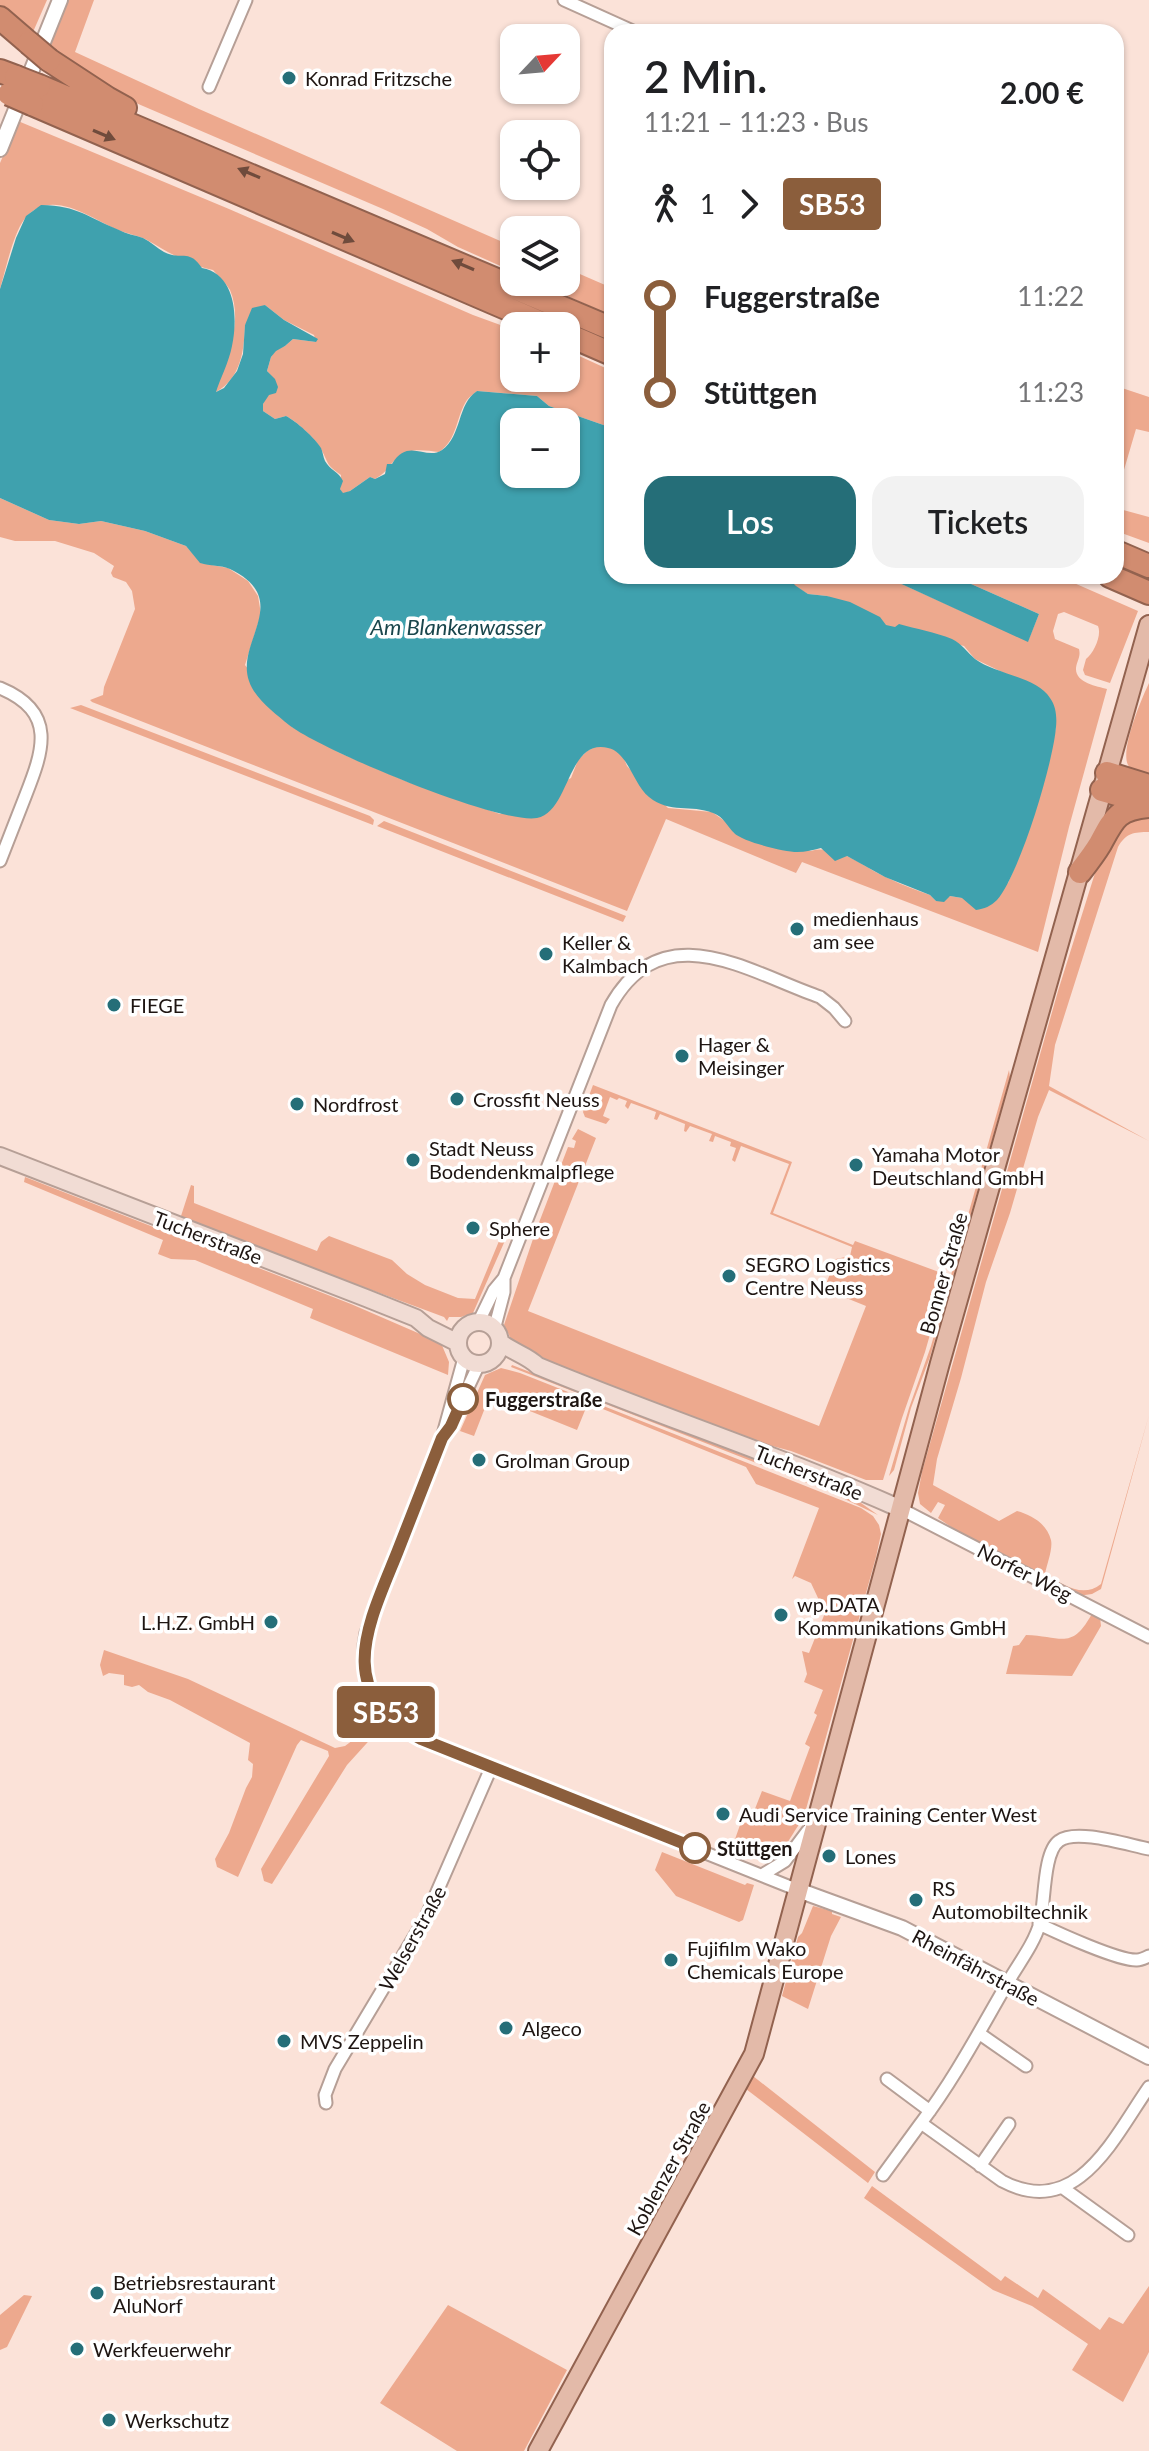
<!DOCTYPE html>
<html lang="de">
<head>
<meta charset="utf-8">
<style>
	:root { --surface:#fff; --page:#f2f2f2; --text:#202124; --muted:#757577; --accent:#256e78 }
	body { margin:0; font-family:Lato,sans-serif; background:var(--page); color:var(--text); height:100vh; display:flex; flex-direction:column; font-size:30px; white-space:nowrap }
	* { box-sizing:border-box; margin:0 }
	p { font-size:26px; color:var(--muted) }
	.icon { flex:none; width:44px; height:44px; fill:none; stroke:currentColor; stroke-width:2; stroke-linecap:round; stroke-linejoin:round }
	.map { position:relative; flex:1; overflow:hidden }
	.side { position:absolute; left:604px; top:24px; width:520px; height:560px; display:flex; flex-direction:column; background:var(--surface); border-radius:24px; box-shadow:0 2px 6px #0004 }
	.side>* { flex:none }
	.badge { padding:0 16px; border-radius:6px; font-size:28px; line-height:52px }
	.needle { width:52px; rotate:64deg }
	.fabs { position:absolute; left:500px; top:24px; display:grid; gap:16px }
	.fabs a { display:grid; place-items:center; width:80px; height:80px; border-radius:16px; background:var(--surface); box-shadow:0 2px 6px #0004; font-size:40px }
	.map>.badge { position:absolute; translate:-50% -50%; box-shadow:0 0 0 4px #fff }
	.legs { display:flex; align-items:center; gap:12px; height:88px; padding:0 40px; font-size:26px }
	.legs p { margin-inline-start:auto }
	.summary { display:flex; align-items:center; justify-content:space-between; height:136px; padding:0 40px }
	h1 { font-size:44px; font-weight:600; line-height:60px }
	.primary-button { display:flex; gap:16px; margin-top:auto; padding:16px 40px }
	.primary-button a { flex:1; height:92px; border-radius:24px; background:var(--accent); color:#fff; font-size:32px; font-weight:600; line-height:92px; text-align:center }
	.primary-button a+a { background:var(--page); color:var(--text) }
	ul { padding:0 40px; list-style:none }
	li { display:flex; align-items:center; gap:28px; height:96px; font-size:30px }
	li i { display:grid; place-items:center; width:12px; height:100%; margin:0 10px; background:currentColor }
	li i::after { content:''; width:20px; height:20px; margin:-10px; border:6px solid; border-radius:50%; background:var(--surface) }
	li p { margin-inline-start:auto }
	li:first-child i { background:linear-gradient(#0000 50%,currentColor 0) }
	li:last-child i { background:linear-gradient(currentColor 50%,#0000 0) }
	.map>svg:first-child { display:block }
	.green { fill:#eda98e }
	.water { fill:#3fa1ae; fill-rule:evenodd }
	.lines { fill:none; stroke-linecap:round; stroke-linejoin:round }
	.minor-casing { stroke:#b69f96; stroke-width:15 }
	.tertiary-casing { stroke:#b69f96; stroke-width:18 }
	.secondary-casing { stroke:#b69f96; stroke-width:20 }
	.primary-casing { stroke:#92624f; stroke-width:22 }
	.motorway-casing { stroke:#92624f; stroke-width:26 }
	.minor { stroke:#fff; stroke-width:11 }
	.tertiary { stroke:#fff; stroke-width:14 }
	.secondary { stroke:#f1dcd4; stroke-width:16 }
	.primary { stroke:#e3baa9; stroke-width:18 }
	.motorway { stroke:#d18c70; stroke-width:22 }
	.motorway-bridge-casing { stroke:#92624f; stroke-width:26; stroke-linecap:butt }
	.motorway-bridge { stroke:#d18c70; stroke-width:22 }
	.oneway { fill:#6f4b3c }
	.line-1-casing { stroke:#fff; stroke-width:18 }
	.line-1 { stroke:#8b5e3c; stroke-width:12 }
	.poi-dot { fill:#256e78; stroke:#fff; stroke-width:3 }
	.stop-1-dot { fill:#fff; stroke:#8b5e3c; stroke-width:4 }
	.labels { text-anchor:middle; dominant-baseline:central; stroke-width:7; stroke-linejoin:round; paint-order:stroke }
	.poi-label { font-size:20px; fill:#1e1512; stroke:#fff; text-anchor:start }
	.street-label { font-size:20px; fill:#1e1512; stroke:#fff }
	.stop-label { font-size:20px; font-weight:bold; fill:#1e1512; stroke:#fff; text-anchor:start }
	.water-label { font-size:22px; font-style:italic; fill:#1a464c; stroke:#fff }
</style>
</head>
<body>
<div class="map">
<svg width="1149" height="2451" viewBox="0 0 1149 2451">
	<rect width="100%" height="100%" fill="#fbe2d8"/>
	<path class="green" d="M0,0H47L33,32L0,5Z
		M66,0H94L75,52L199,109L514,247V272L458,247L427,229L383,209L129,100L67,60L48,45Z
		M18,121L229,209L473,315L514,330V378H566V350L612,371V428L549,406L537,396L477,391C474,394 470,396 467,400C456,416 458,439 439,452C423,450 405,447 394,461C387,469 384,474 375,479L370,477L350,491L343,494L340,489L341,475C325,464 329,463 321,449C316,439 296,421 286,416L275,419L263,411V404L274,379L267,371L271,357L276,350L285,346L293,339L316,342L314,335L284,320L265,305L245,325C244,351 241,378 216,392L215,390C226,360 244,323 230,290C226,283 218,276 213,270C189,265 168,252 147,240C138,235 127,234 118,230C92,219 54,189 28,215C14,228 6,269 0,289V163Z
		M566,268L612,288V316L536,282H566Z
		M1116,386L1149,397V432L1136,429L1116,497Z
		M0,498L49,520L79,524L101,521L145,531L186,546L201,563L228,568L248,581L258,596L261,614L245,665L292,727L340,753L408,782L500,814L571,778L578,760L587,751L597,746L612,748L623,756L627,766L668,808L712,812L729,824L734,833L811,851C838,843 864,868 888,878C902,885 916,890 930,895L936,901L950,896L962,898L1008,883C1030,834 1046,780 1056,727L1004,673L975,659L964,646L886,626L827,596L808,594L796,587L786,576H884L1028,641L1039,614L953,576H1058L1138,611L1110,683L1085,675L1083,670L1086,659C1094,653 1102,635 1098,626L1064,612L1058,614L1053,631L1055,639L1079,649C1081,657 1077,660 1076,668C1075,683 1097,686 1107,689L1069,827L1038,952L802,862L796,873L666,819L627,911L92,702L90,700L103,695L104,687L135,609L132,591L126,582L113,577L111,573L114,566L94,553L55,541H15L0,537Z
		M1116,508L1149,517V543L1116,531Z
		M1149,683V779C1141,776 1132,773 1128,765C1120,749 1142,698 1149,683Z
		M81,705L370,816L374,820L373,825L70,708Z
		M1149,815V832C1134,832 1126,833 1118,847L1055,1045L1049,1086L1149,1141L1049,1090L1038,1117L1010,1213L986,1282L961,1378L937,1459L933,1485L999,1521L1017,1511C1032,1515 1047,1524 1051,1540C1053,1549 1047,1564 1045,1574C1063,1584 1082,1599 1101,1584L1149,1415L1101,1589L1092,1594L1078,1596L966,1537L938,1518L945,1505L938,1502L931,1513L920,1504L918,1493L922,1472L1058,991L1106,838L1114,826Z
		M384,821L626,916L623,922L377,826Z
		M1009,1070L1010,1077L930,1357L911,1408L894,1470L889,1476L909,1408L931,1346Z
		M593,1085L792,1162L773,1213L853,1245L855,1241L947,1275L925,1352L902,1418L883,1480H866L791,1451L743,1438L518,1349L519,1345L511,1339L504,1325L535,1233L568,1147L574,1148L576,1141L572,1139L578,1129L596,1138L528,1311L819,1426L866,1306L824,1289L836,1259L850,1256L852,1247L770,1214L789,1164L741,1146L735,1162L732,1160L736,1148L730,1146L731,1142L715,1136L713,1142L709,1141L712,1134L690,1126L686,1132L684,1131L685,1124L660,1114L657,1120L654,1119L656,1112L631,1103L628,1109L625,1106L627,1101L619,1098L617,1100L610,1097L603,1116L610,1119L606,1124L585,1117L583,1112Z
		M25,1177L351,1304L441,1343L449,1362L448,1375L310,1318L313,1309L195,1260L171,1259L158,1254L163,1240L24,1182Z
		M191,1185L194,1186V1203L317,1251L321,1242L329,1236L392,1260L407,1274L425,1285L458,1298L475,1299L504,1229L507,1236L473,1313L461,1317H449L447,1321L444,1317L186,1221L181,1216Z
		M512,1365L829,1489L861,1503L878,1515L828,1491L511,1367Z
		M501,1368L520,1373L861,1508L873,1516L879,1525L881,1534L876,1557L803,1820C789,1834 783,1866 755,1856C746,1852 740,1851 734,1842L740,1825L738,1823L739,1821L749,1824L762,1791L790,1801L810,1747L805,1744L817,1715L814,1713L823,1690L804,1682L807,1674L802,1651L809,1653L825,1613L811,1583L795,1576L792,1579L819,1508L756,1484L746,1467L588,1403L577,1430L490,1395L474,1436L460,1431L485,1375Z
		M1094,1610L1100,1617L1101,1626L1072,1676L1006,1674L1013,1646L1019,1645L1026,1635C1063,1636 1072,1652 1094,1610Z
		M104,1650L188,1679L335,1748L345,1746L373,1725L376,1733L347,1765L272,1884L264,1881L261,1869L329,1756L328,1751L301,1740L297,1745L238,1877L217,1867L215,1859L229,1833L246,1788L252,1777L253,1764L248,1760L250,1743L170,1700L148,1692L139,1685L132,1687L124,1685V1675L109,1673L103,1676L100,1665Z
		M662,1852L745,1885L747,1883L754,1885L743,1920L739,1922L676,1896L655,1870Z
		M813,1906L832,1911V1914L841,1917L831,1936L808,2009L782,1996L798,1937L802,1933Z
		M753,2076L875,2172L868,2183L746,2089Z
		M872,2186L1001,2281L1005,2276L1038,2298L1043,2289L1100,2330L1109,2317L1123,2324L1149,2286V2352L1123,2402L1072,2370L1088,2344L1032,2306L993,2290L864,2198Z
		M24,2295L32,2296L7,2347L0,2350V2315Z
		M448,2305L567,2370L524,2451H457L380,2403Z"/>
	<path class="water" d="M41,205C79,206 87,217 119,230C126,234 135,235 143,238C151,242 157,248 164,252C181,261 189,248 202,268C236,274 238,318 232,346C229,362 220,379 216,392L224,388L237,371L243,354L245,325L252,308L265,305L284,320L318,339L316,342L293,339L285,346L276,351L271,357L267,371L275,379L278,387L276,393L269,395L263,404V411L275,419L286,416C296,421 315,438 321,448C323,452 323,457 325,461C330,470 339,472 343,481L340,489L343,493L350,491L370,477L375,479L385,474L387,464H392C408,437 426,461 442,450C462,436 457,404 477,391L537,396L549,406L612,428V576H786L796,586L808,594L827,596L850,602L880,617L886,625L895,627L899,624C916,629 935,632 952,639C962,644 967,652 975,659C995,674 1037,677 1050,698C1056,706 1057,717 1056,727C1053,764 1020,873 997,900C991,906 984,909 976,910L962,898L950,896L944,902L936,901L930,895L885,877L847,856L835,861L821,848C813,850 806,852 797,852C785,852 743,842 734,833C727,826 724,817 713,813C691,804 670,814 649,797C633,784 628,752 608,748C567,738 570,812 537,818C500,825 321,750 289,725C275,713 255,699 249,681C235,641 294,600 230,569C221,565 210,566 200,563L186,546L145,531L101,521L79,524L49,520L0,498V289L16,238L26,216ZM514,422H566V474H514Z
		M884,576H953L1039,614L1028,642Z"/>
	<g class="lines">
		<defs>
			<path id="minor" d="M564,0L635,32
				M209,87L246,0
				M0,688C58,712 43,751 25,797C17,818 8,840 0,861
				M478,1323L494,1290L504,1278L611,1005C663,913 748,972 820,997L834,1008L845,1021
				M494,1330L504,1292V1278
				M464,1358L442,1438L366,1633C356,1680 380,1717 421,1739L798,1890
				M447,1432L479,1364
				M901,1509L1149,1637
				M1149,1849C1128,1845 1076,1828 1059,1841C1043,1852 1045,1903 1040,1923C1034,1944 1019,1963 1008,1982C980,2030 955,2078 921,2123L1002,2181C1077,2221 1114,2137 1149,2087
				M762,1875L785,1861L809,1829
				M1039,1924C1058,1933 1119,1961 1137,1960C1141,1960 1145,1958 1149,1956
				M980,2034L1026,2066
				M887,2079L930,2111
				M326,2103L325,2095L335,2069L426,1917L491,1768
				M980,2166L1009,2124
				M883,2175L921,2123
				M1063,2188L1128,2235"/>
			<path id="tertiary" d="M0,149L60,0
				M798,1890L902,1928L1149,2057"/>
			<path id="secondary" d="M0,1156L366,1298L416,1318L428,1328L458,1343
				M458 1343a21 21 0 1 1 42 0a21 21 0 1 1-42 0Z
				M500,1342C512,1352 527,1355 538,1366C658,1416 782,1456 901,1509"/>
			<path id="primary" d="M538,2451L754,2054L940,1363L1149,625"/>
			<path id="motorway" d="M0,18L29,43
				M49,60L107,98L125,108
				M0,71L16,77
				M39,86L612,329
				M32,104L548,326
				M566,334L612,354
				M1116,552L1149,566
				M1110,576L1149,593
				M1107,773L1149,786
				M1102,790L1148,803
				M1080,872C1087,863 1094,854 1100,844C1114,818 1117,809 1149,806"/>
		</defs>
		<use href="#minor" class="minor-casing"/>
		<use href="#tertiary" class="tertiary-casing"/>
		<use href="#secondary" class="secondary-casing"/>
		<use href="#primary" class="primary-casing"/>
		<use href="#motorway" class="motorway-casing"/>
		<use href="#minor" class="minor"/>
		<use href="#tertiary" class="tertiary"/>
		<use href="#secondary" class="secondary"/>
		<use href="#primary" class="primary"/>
		<use href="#motorway" class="motorway"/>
		<defs>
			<path id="motorway-bridge" d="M29,43L49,60
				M16,77L39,86
				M9,94L32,104"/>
		</defs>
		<use href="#motorway-bridge" class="motorway-bridge-casing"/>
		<use href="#motorway-bridge" class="motorway-bridge"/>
	</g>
	<defs><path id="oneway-solid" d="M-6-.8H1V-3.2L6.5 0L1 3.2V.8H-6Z" transform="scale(2)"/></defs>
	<g class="oneway">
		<use href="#oneway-solid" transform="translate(104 135) rotate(23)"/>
		<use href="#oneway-solid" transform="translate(249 173) rotate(-157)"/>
		<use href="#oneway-solid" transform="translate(343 237) rotate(23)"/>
		<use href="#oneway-solid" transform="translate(463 265) rotate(-157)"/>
	</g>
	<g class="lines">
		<defs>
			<path id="line-1" d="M463,1399L451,1426L442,1438C427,1477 412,1515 397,1553C368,1625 332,1692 421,1739L695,1848"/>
		</defs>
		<use href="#line-1" class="line-1-casing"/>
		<use href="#line-1" class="line-1"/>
	</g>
	<g class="poi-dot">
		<circle cx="289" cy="78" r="8"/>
		<circle cx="797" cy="929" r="8"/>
		<circle cx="546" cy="954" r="8"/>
		<circle cx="114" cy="1005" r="8"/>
		<circle cx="682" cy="1056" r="8"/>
		<circle cx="457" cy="1099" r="8"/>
		<circle cx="297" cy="1104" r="8"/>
		<circle cx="413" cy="1160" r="8"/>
		<circle cx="856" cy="1165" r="8"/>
		<circle cx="473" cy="1228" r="8"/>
		<circle cx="729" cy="1276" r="8"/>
		<circle cx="479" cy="1460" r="8"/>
		<circle cx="781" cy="1615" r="8"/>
		<circle cx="271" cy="1622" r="8"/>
		<circle cx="723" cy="1814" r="8"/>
		<circle cx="829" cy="1856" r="8"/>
		<circle cx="916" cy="1900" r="8"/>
		<circle cx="671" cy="1960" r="8"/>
		<circle cx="506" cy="2028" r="8"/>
		<circle cx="284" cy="2041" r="8"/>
		<circle cx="97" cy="2293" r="8"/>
		<circle cx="77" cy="2349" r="8"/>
		<circle cx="109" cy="2420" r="8"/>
	</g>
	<g class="stop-1-dot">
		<circle cx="463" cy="1399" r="14"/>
		<circle cx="695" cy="1848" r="14"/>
	</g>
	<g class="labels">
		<g class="poi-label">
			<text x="305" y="78">Konrad Fritzsche</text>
			<text x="813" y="918">medienhaus<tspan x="813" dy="23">am see</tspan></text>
			<text x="562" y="942">Keller &amp;<tspan x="562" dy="23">Kalmbach</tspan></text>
			<text x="130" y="1005">FIEGE</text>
			<text x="698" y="1044">Hager &amp;<tspan x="698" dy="23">Meisinger</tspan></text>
			<text x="473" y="1099">Crossfit Neuss</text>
			<text x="313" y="1104">Nordfrost</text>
			<text x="429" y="1148">Stadt Neuss<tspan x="429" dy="23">Bodendenkmalpflege</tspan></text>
			<text x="872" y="1154">Yamaha Motor<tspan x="872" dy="23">Deutschland GmbH</tspan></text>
			<text x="489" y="1228">Sphere</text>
			<text x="745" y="1264">SEGRO Logistics<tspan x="745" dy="23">Centre Neuss</tspan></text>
			<text x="495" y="1460">Grolman Group</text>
			<text x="797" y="1604">wp.DATA<tspan x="797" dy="23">Kommunikations GmbH</tspan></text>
			<text x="255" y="1622" text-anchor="end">L.H.Z. GmbH</text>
			<text x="739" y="1814">Audi Service Training Center West</text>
			<text x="845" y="1856">Lones</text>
			<text x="932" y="1888">RS<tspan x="932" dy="23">Automobiltechnik</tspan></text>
			<text x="687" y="1948">Fujifilm Wako<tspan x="687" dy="23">Chemicals Europe</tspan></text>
			<text x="522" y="2028">Algeco</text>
			<text x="300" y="2041">MVS Zeppelin</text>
			<text x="113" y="2282">Betriebsrestaurant<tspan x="113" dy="23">AluNorf</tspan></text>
			<text x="93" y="2349">Werkfeuerwehr</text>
			<text x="125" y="2420">Werkschutz</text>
		</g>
		<g class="street-label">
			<text transform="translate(208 1237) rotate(21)">Tucherstraße</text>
			<text transform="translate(943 1273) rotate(-74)">Bonner Straße</text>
			<text transform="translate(809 1472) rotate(22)">Tucherstraße</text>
			<text transform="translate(1025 1572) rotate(27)">Norfer Weg</text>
			<text transform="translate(412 1938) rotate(-61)">Welserstraße</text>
			<text transform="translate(976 1967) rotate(28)">Rheinfährstraße</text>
			<text transform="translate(668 2168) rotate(-61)">Koblenzer Straße</text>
		</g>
		<g class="stop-label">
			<text x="485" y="1399">Fuggerstraße</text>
			<text x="717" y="1848">Stüttgen</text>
		</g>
		<g class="water-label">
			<text x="456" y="626">Am Blankenwasser</text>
		</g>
	</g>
</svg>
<div class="fabs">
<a><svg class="needle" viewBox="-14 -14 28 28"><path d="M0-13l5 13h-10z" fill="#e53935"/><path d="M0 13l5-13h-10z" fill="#757577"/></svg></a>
<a><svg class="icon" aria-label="locate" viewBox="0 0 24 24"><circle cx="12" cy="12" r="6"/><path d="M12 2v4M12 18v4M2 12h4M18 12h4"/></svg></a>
<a><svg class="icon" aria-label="layers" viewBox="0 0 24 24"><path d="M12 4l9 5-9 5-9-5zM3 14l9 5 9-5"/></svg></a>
<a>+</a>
<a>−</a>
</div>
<b class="badge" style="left:386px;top:1712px;background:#8b5e3c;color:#fff">SB53</b>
<section class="side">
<div class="summary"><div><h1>2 Min.</h1><p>11:21 – 11:23 · Bus</p></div><b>2.00 €</b></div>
<div class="legs"><svg class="icon" aria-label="walk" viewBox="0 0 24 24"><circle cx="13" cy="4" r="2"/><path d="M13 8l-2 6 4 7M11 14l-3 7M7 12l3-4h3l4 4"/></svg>1<svg class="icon" aria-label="forward" viewBox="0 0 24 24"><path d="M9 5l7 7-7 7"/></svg><b class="badge" style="background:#8b5e3c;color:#fff">SB53</b></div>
<ul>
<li><i style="color:#8b5e3c"></i><b>Fuggerstraße</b><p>11:22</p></li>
<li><i style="color:#8b5e3c"></i><b>Stüttgen</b><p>11:23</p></li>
</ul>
<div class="primary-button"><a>Los</a><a>Tickets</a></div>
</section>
</div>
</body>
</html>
